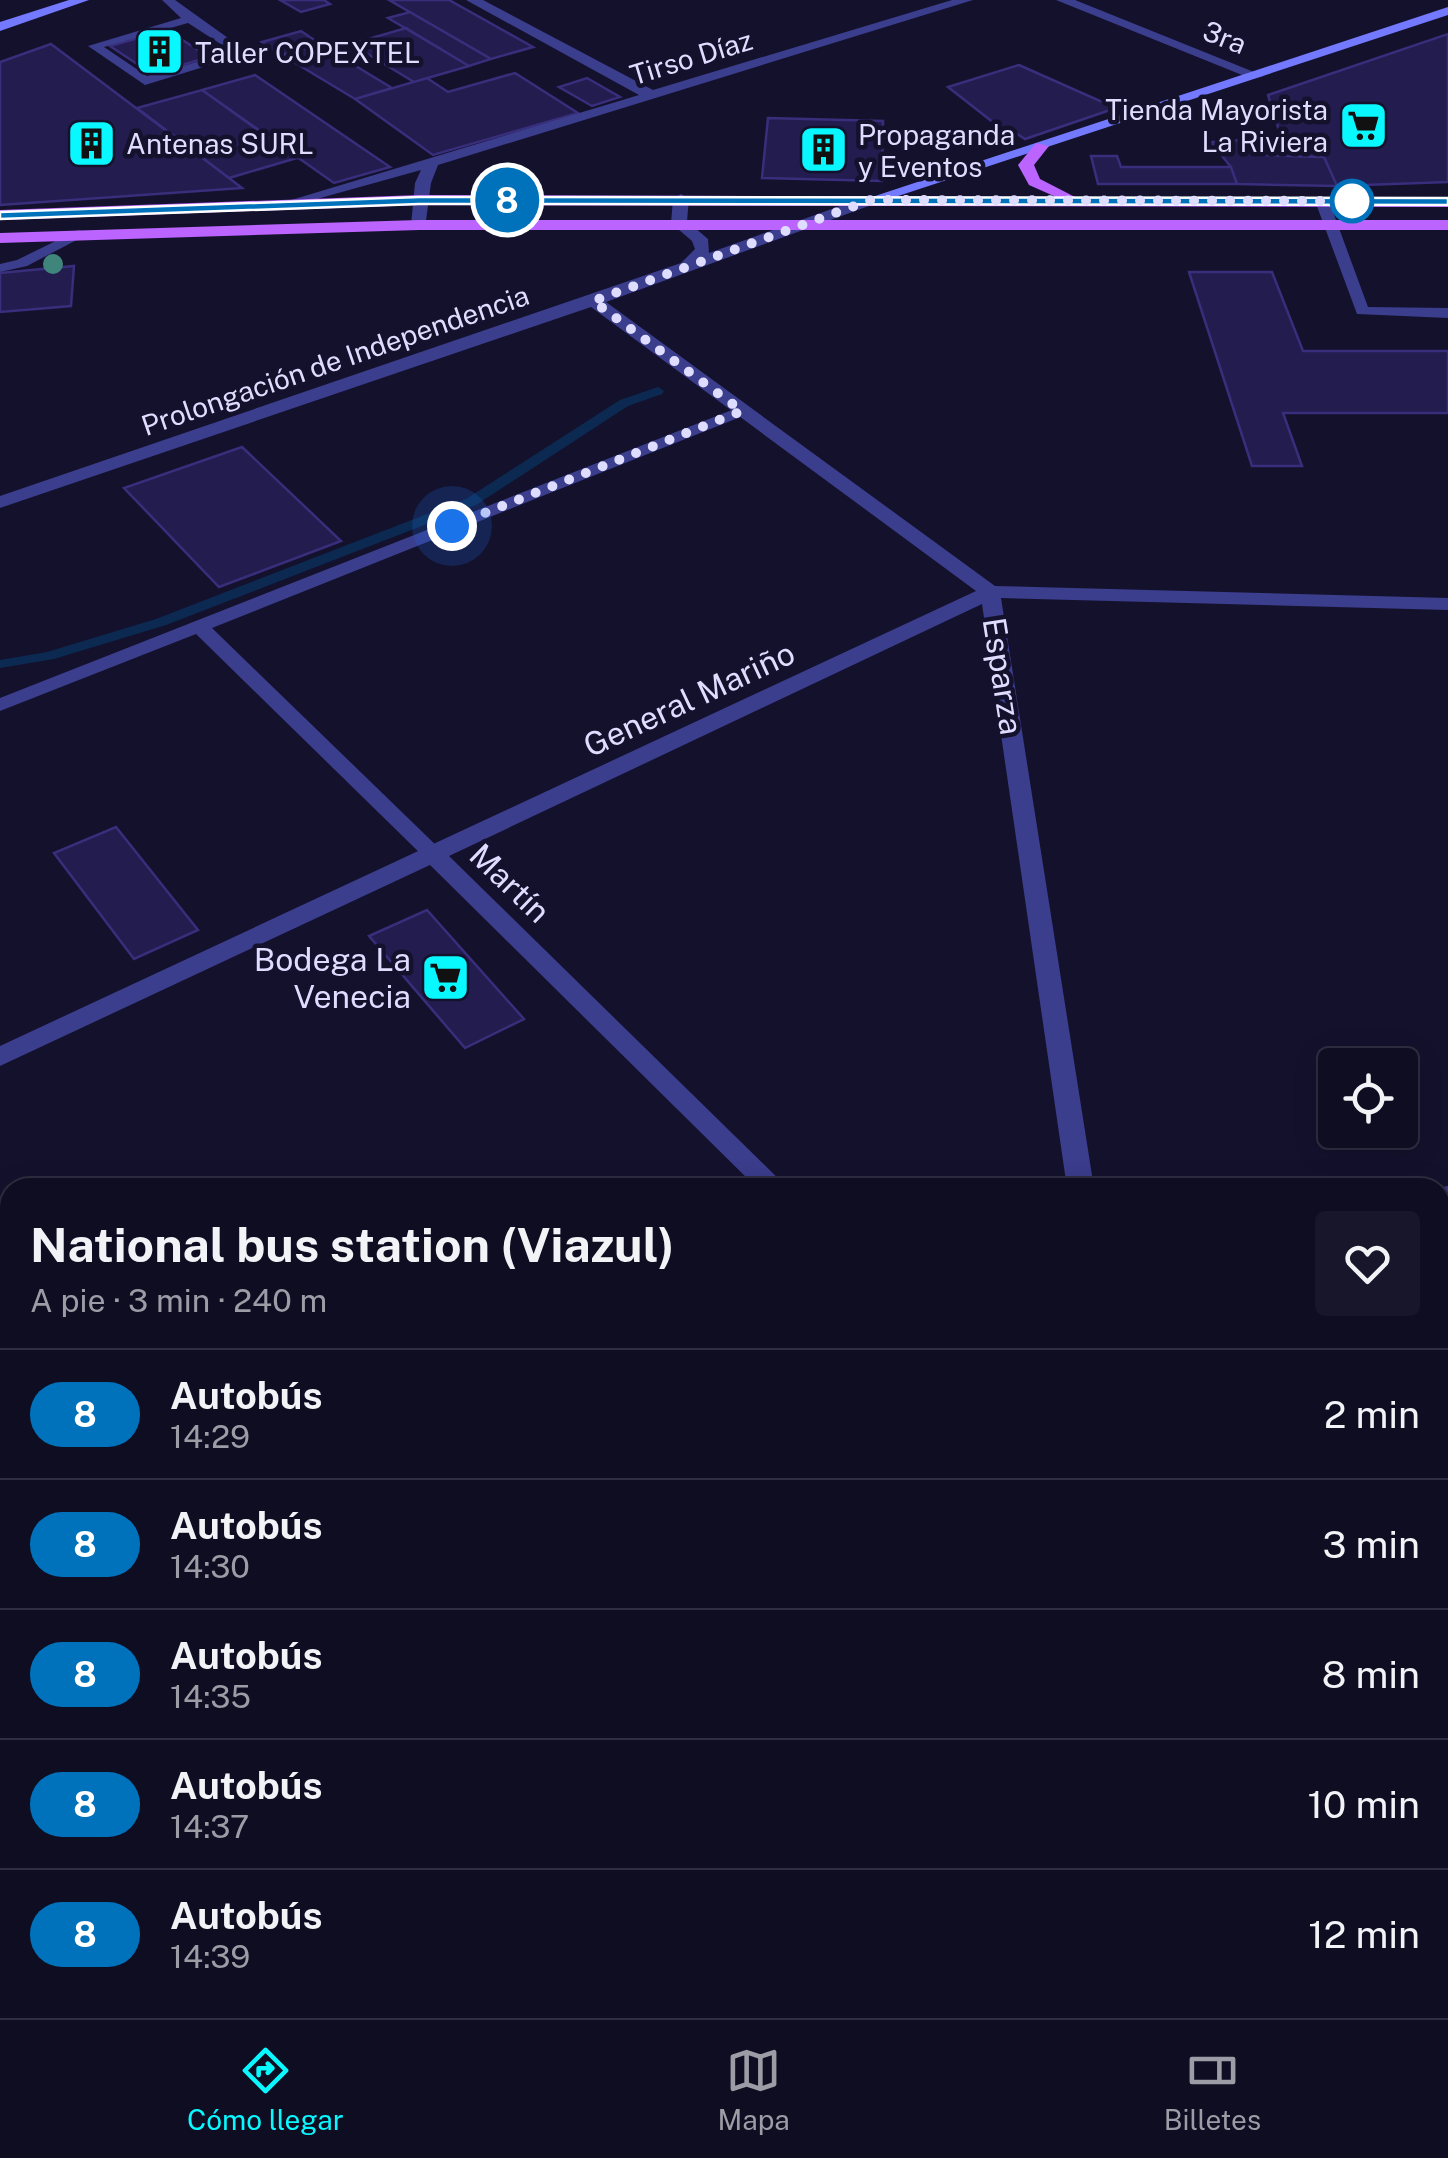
<!DOCTYPE html>
<html lang="es">
<head>
<meta charset="utf-8">
<style>
	:root { --surface:#0f0d22; --page:#18162a; --text:#f1f3f6; --muted:#9b9ca5; --line:#2f2d40; --accent:#09f7ff }
	body { margin:0; font-family:"Public Sans",sans-serif; background:var(--page); color:var(--text); height:100vh; display:flex; flex-direction:column; font-size:38px; white-space:nowrap }
	* { box-sizing:border-box; margin:0 }
	p { font-size:32px; color:var(--muted) }
	.icon { flex:none; width:55px; height:55px; fill:none; stroke:currentColor; stroke-width:2; stroke-linecap:round; stroke-linejoin:round }
	.map { position:relative; flex:1; overflow:hidden }
	.details { position:absolute; left:0px; top:1178px; width:1450px; height:842px; display:flex; flex-direction:column; background:var(--surface); border-radius:30px 30px 0 0; box-shadow:0 5px 25px #0003,0 0 0 2px var(--line) }
	.details>* { flex:none }
	.badge { padding:0 20px; border-radius:32px; font-size:35px; line-height:65px }
	.buttons { position:absolute; left:1318px; top:1048px; display:grid; gap:20px }
	.buttons a { display:grid; place-items:center; width:100px; height:100px; border-radius:10px; background:var(--surface); box-shadow:0 5px 25px #0003,0 0 0 2px var(--line); font-size:50px }
	.you { position:absolute; width:50px; height:50px; margin:-25px; border:8px solid #fff; border-radius:50%; background:#1a73e8; box-shadow:0 0 0 15px #1a73e833 }
	.map>.badge { position:absolute; translate:-50% -50%; box-shadow:0 0 0 5px #fff }
	.round { display:grid; place-items:center; flex:none; width:105px; height:105px; border-radius:10px; background:var(--page) }
	.headline { display:flex; align-items:center; justify-content:space-between; height:170px; padding:0 30px }
	h1 { font-size:48px; font-weight:700; line-height:75px }
	ul { padding:0; list-style:none }
	li { display:flex; align-items:center; gap:30px; height:130px; padding:0 30px; border-top:2px solid var(--line) }
	li div { flex:1 }
	li b { display:block; font-size:38px }
	li em { font-style:normal }
	li .badge { min-width:110px; font-weight:700; text-align:center }
	.tabs { display:flex; justify-content:space-around; align-items:center; height:140px; border-top:2px solid var(--line); background:var(--surface); font-size:28px; color:var(--muted) }
	.tabs a { display:grid; justify-items:center; gap:5px }
	.tabs .active { color:var(--accent) }
	.map>svg:first-child { display:block }
	.lines { fill:none; stroke-linecap:round; stroke-linejoin:round }
	.stream { fill:#0c2a51; fill-rule:evenodd }
	.building { fill:#231c4f; stroke:#382e7b; stroke-width:2.5 }
	.lane { fill:#3b3d8d; fill-rule:evenodd }
	.street { fill:#3b3d8d; fill-rule:evenodd }
	.secondary { fill:#747aff; fill-rule:evenodd }
	.primary { fill:#bb64ff; fill-rule:evenodd }
	.tree { fill:#40857c }
	.line { fill:#0072bc; stroke:#fff; stroke-width:2.5 }
	.walk { stroke:#dfddff; stroke-width:10; stroke-dasharray:0 18 }
	.stop-dot { fill:#fff; stroke:#0072bc; stroke-width:5 }
	.labels { text-anchor:middle; dominant-baseline:central; stroke-width:9; stroke-linejoin:round; paint-order:stroke }
	.far-street-label { font-size:28px; fill:#dfddff; stroke:#14112d }
	.far-poi-label { font-size:28px; fill:#dfddff; stroke:#14112d; text-anchor:start }
	.street-label { font-size:32px; fill:#dfddff; stroke:#14112d }
	.poi-label { font-size:32px; fill:#dfddff; stroke:#14112d; text-anchor:end }
</style>
</head>
<body>
<div class="map">
<svg width="1448" height="2018" viewBox="0 0 1448 2018">
	<rect width="100%" height="100%" fill="#14112d"/>
	<g class="lines">
		<path class="stream" d="M658,387L664,391L662,394L628,406L476,505L166,625L54,659L0,668V660L47,652L156,619L466,499L620,400Z"/>
	</g>
	<path class="building" d="M280,0H324L330,4L301,12Z
		M389,0H449L533,47L491,59Z
		M410,12L491,59L469,66L388,18Z
		M406,28L469,66L414,82L351,44Z
		M167,30L209,57L152,74L110,46Z
		M301,31L320,44L282,55L262,42Z
		M1448,34V182L1337,186L1324,157L1287,156L1268,95Z
		M51,44L229,178L242,188L0,205V62Z
		M320,44L331,51L392,88L355,99L282,55Z
		M1019,65L1116,108L1025,139L1014,132L1008,134L948,87Z
		M515,73L578,113L433,155L355,99L427,78L448,92Z
		M255,75L390,167L334,183L202,90Z
		M587,78L620,97L592,106L559,87Z
		M202,90L297,158L229,178L137,108Z
		M768,118L883,121L882,181L762,178Z
		M1256,139L1264,155L1324,157L1337,186L1237,184L1231,167L1211,142Z
		M1091,156H1117L1121,167H1231L1237,184H1098Z
		M74,266L71,306L0,312V273Z
		M1189,272H1272L1303,351H1448V413H1283L1302,466H1252Z
		M242,447L341,541L219,587L124,488Z
		M116,827L198,930L134,959L54,853Z
		M427,910L524,1019L465,1048L369,936Z"/>
	<g class="lines">
		<path class="lane" d="M162,0H175L249,53L145,85L88,46L181,18ZM188,23L233,52L147,76L104,47Z
			M1317,198L1329,201L1368,307L1448,308V318L1357,314L1315,201Z
			M78,230L90,233L27,266L0,272V264L17,260Z
			M742,406L748,408V414L212,628L441,850L444,855L441,860H427L196,634L0,711V698Z"/>
		<path class="street" d="M466,0H483L653,90L952,0H973L438,165L431,183L425,228L411,225L415,183L421,170L288,207V201L639,95Z
			M1056,0H1075L1264,76L1252,79Z
			M681,194L689,199L687,221L708,239L709,253L865,197H877V203L606,302L995,586L1448,598V610L1001,598L1094,1188H1067L982,604L449,856L788,1188H757L430,865L0,1066V1046L976,591L591,307L0,508V496L681,263L695,249L692,241L671,223L673,199Z
			M1448,1186V1208H1440V1188H1437Z
			M10,1822V1858L0,1862V1826Z
			M1440,1974H1448V2010H1440Z
			M0,1999L10,2003V2010H16L19,2018H0Z
			M964,2010H1051L1048,2018H961Z
			M1159,2010H1195L1196,2018H1160Z"/>
		<path class="secondary" d="M69,0H89L0,31V22Z
			M1448,7V15L877,203L863,200Z"/>
		<path class="primary" d="M1036,143L1049,146L1034,165L1040,179L1075,197H1448V207L419,205L0,220V210L419,195L1056,197L1029,185L1018,165Z
			M419,220H1448V230H419L0,243V233Z"/>
	</g>
	<circle class="tree" cx="53" cy="264" r="10"/>
	<path class="line" d="M419,197L1448,198V205L419,204L0,219V212Z"/>
	<g class="lines">
		<path class="walk" d="M452,526L742,411L593,301L871,200L1352,201"/>
	</g>
	<defs>
		<symbol id="building-square" viewBox="-11 -11 22 22"><rect x="-9" y="-9" width="18" height="18" rx="4" fill="#09f7ff" stroke="#14112d"/><path d="M-4-6H4V6H1V3H-1V6H-4ZM-2.5-4.3h1.7v1.8h-1.7ZM.8-4.3h1.7v1.8H.8ZM-2.5-1h1.7V.8h-1.7ZM.8-1h1.7V.8H.8Z" fill="#111"/></symbol>
		<symbol id="supermarket-square" viewBox="-11 -11 22 22"><rect x="-9" y="-9" width="18" height="18" rx="4" fill="#09f7ff" stroke="#14112d"/><path d="M-6-5.5h2.5l.6 2H6L4.5 2H-2.5L-4.4-4H-6ZM-1.5 3.2a1.3 1.3 0 1 0 .1 0ZM3 3.2a1.3 1.3 0 1 0 .1 0Z" fill="#111"/></symbol>
	</defs>
	<g fill-rule="evenodd">
		<use href="#building-square" x="132" y="24" width="55" height="55"/>
		<use href="#supermarket-square" x="1336" y="98" width="55" height="55"/>
		<use href="#building-square" x="64" y="116" width="55" height="55"/>
		<use href="#building-square" x="796" y="122" width="55" height="55"/>
		<use href="#supermarket-square" x="418" y="950" width="55" height="55"/>
	</g>
	<circle class="stop-dot" cx="1352" cy="201" r="20"/>
	<g class="labels">
		<g class="far-street-label">
			<text transform="translate(1225 37) rotate(22)">3ra</text>
			<text transform="translate(691 57) rotate(-17)">Tirso Díaz</text>
			<text transform="translate(335 360) rotate(-19)">Prolongación de Independencia</text>
		</g>
		<g class="far-poi-label">
			<text x="195" y="52">Taller COPEXTEL</text>
			<text x="1328" y="109" text-anchor="end">Tienda Mayorista<tspan x="1328" dy="32">La Riviera</tspan></text>
			<text x="858" y="134">Propaganda<tspan x="858" dy="32">y Eventos</tspan></text>
			<text x="126" y="143">Antenas SURL</text>
		</g>
		<g class="street-label">
			<text transform="translate(1003 676) rotate(81)">Esparza</text>
			<text transform="translate(689 699) rotate(-25)">General Mariño</text>
			<text transform="translate(510 883) rotate(44)">Martín</text>
		</g>
		<g class="poi-label">
			<text x="411" y="959">Bodega La<tspan x="411" dy="37">Venecia</tspan></text>
		</g>
	</g>
</svg>
<div class="buttons">
<a><svg class="icon" aria-label="locate" viewBox="0 0 24 24"><circle cx="12" cy="12" r="6"/><path d="M12 2v4M12 18v4M2 12h4M18 12h4"/></svg></a>
</div>
<div class="you" style="left:452px;top:526px"></div>
<b class="badge" style="left:507px;top:200px;background:#0072bc;color:#fff">8</b>
<section class="details">
<div class="headline"><div><h1>National bus station (Viazul)</h1><p>A pie · 3 min · 240 m</p></div><a class="round"><svg class="icon" aria-label="heart" viewBox="0 0 24 24"><path d="M12 20l-8-8c-3-5 5-10 8-4 3-6 11-1 8 4z"/></svg></a></div>
<ul>
<li><span class="badge" style="background:#0072bc;color:#fff">8</span><div><b>Autobús</b><p>14:29</p></div><em>2 min</em></li>
<li><span class="badge" style="background:#0072bc;color:#fff">8</span><div><b>Autobús</b><p>14:30</p></div><em>3 min</em></li>
<li><span class="badge" style="background:#0072bc;color:#fff">8</span><div><b>Autobús</b><p>14:35</p></div><em>8 min</em></li>
<li><span class="badge" style="background:#0072bc;color:#fff">8</span><div><b>Autobús</b><p>14:37</p></div><em>10 min</em></li>
<li><span class="badge" style="background:#0072bc;color:#fff">8</span><div><b>Autobús</b><p>14:39</p></div><em>12 min</em></li>
</ul>
</section>
</div>
<nav class="tabs">
<a class="active"><svg class="icon" aria-label="directions" viewBox="0 0 24 24"><path d="M12 3l9 9-9 9-9-9zM9 14v-3h6M13 9l2 2-2 2"/></svg>Cómo llegar</a>
<a><svg class="icon" aria-label="map" viewBox="0 0 24 24"><path d="M3 6l6-2 6 2 6-2v14l-6 2-6-2-6 2zM9 4v14M15 6v14"/></svg>Mapa</a>
<a><svg class="icon" aria-label="tickets" viewBox="0 0 24 24"><path d="M3 7h18v10H3zM15 7v10"/></svg>Billetes</a>
</nav>
</body>
</html>
